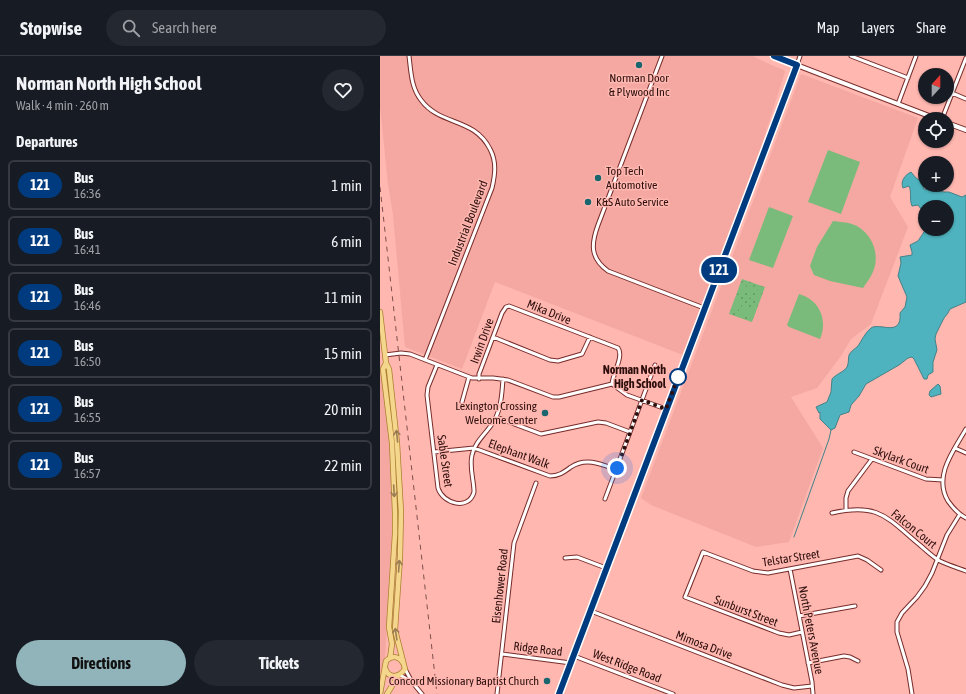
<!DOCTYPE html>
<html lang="en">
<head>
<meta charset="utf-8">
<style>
	:root { --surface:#171b24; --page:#242831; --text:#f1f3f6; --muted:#9ea1a6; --line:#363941; --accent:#90b4b9 }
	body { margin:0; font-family:"Asap Condensed",sans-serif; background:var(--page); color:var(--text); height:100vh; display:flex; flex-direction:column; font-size:15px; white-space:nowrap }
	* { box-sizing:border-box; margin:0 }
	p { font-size:13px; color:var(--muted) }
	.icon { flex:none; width:22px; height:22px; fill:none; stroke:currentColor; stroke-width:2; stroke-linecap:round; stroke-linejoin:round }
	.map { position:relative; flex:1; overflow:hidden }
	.details { display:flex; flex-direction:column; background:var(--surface); width:380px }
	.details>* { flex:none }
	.badge { padding:0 8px; border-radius:13px; font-size:14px; line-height:26px }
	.needle { width:26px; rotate:21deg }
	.controls { position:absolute; left:538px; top:12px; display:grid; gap:8px }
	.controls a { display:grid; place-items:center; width:36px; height:36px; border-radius:50%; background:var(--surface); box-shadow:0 1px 3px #0004; font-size:20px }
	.you { position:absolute; width:20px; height:20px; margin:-10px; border:3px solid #fff; border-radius:50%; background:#1a73e8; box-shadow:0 0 0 6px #1a73e833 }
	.map>.badge { position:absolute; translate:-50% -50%; box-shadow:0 0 0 2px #fff }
	h2 { padding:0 16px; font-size:15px; line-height:36px }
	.round { display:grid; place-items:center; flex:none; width:42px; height:42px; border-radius:21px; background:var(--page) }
	.overview { display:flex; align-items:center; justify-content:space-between; height:68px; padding:0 16px }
	h1 { font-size:19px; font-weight:700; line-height:30px }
	.primary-button { display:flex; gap:8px; margin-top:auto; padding:8px 16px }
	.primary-button a { flex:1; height:46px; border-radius:24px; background:var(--accent); color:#111; font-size:16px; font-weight:700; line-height:46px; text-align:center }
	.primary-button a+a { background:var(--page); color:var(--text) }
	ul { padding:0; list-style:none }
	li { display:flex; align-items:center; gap:12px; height:50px; margin:0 8px 6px; padding:0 8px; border:2px solid var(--line); border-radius:6px }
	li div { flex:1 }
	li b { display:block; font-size:15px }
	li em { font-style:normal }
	li .badge { min-width:44px; font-weight:700; text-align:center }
	header { display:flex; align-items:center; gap:24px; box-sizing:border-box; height:56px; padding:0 20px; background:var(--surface); border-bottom:1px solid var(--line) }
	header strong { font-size:19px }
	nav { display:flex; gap:22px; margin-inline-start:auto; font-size:14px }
	.search { width:280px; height:36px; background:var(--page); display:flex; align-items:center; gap:10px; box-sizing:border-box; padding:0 14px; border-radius:22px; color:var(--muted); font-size:15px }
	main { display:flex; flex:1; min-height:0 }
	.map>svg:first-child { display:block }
	.built { fill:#f4a8a1 }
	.green { fill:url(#green-dots) }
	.pitch { fill:#7abb7b }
	.water { fill:#4eb3be; stroke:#448289 }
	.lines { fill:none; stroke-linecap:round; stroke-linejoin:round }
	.stream { stroke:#448289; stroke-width:1 }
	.street-casing { stroke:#772c2a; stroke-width:5 }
	.secondary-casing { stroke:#772c2a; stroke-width:6 }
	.primary-casing { stroke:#aa7e2e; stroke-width:6 }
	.street { stroke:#fff; stroke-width:3 }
	.secondary { stroke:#fff; stroke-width:4 }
	.primary { stroke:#f5d68d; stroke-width:4.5 }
	.rail { stroke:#7e4f4b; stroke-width:1; stroke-dasharray:5 5; stroke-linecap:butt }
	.oneway { stroke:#9b7c53 }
	.line-casing { stroke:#fff; stroke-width:9 }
	.line { stroke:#003b80; stroke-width:6 }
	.walk { stroke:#2d0e0c; stroke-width:4; stroke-dasharray:0 7.2 }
	.poi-dot { fill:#1a666e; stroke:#ffb7b0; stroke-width:1.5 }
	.stop-dot { fill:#fff; stroke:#003b80; stroke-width:2 }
	.labels { text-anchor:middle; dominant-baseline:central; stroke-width:3; stroke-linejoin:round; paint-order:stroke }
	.poi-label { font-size:12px; fill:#2d0e0c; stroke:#ffb7b0; text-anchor:start }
	.street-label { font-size:12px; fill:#2d0e0c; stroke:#ffb7b0 }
	.stop-label { font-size:12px; font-weight:bold; fill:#2d0e0c; stroke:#ffb7b0; text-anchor:end }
</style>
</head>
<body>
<header>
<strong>Stopwise</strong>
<div class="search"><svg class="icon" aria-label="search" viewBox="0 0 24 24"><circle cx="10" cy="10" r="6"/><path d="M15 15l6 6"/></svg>Search here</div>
<nav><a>Map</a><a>Layers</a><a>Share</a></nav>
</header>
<main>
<section class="details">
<div class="overview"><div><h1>Norman North High School</h1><p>Walk · 4 min · 260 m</p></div><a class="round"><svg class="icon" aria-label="heart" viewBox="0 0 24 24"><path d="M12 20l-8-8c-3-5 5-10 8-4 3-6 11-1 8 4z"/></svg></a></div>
<h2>Departures</h2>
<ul>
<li><span class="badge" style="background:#003b80;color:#fff">121</span><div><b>Bus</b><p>16:36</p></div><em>1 min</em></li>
<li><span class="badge" style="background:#003b80;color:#fff">121</span><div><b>Bus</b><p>16:41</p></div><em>6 min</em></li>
<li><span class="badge" style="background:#003b80;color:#fff">121</span><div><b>Bus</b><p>16:46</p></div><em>11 min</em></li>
<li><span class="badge" style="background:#003b80;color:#fff">121</span><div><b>Bus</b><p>16:50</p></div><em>15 min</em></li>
<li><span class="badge" style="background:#003b80;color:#fff">121</span><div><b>Bus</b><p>16:55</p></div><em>20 min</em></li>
<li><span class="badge" style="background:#003b80;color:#fff">121</span><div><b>Bus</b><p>16:57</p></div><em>22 min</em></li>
</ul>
<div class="primary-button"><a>Directions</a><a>Tickets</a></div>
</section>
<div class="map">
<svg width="586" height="638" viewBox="0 0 586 638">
	<defs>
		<pattern id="green-dots" width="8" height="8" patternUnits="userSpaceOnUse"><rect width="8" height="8" fill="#7abb7b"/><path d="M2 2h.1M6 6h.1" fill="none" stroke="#649663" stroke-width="1.8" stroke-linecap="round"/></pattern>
	</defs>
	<rect width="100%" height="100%" fill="#ffb7b0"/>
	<path class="built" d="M0,0H373L389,8L404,14L405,16L373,116L303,299L115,226L82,313L25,291L13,159L8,128L0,50Z
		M421,18L538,62L510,141L528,171L491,268L471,283L461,300L437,332L411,341L443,392L409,486L376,491L271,449L261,442Z
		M0,303L10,392L13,438L12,500L5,601L0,632Z"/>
	<path class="green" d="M362,223L385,231L372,266L349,258Z"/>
	<path class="pitch" d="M448,94L480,106L461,158L428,146Z
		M389,151L413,160L393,212L369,204Z
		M453,165C459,166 466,166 472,168C490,174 500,195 494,213C492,220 487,226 483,232L450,225L434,219L430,210L437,191Z
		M362,226L367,228L363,240L358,238Z
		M370,229L375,231L371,242L366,241Z
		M378,232L383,234L379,245L374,244Z
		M419,238C440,244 448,264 440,283L409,271L407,269Z
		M355,244L361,246L357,257L351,255Z
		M363,247L369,249L365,260L359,258Z
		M371,250L377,251L373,263L367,261Z"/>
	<path class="water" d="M531,116L536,122L541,125L544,133H553L564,136H569L582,141L586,139V246L570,253L568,257L564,262L556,278L555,283L557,294L553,306V316L548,319L547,323H544L534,303L532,301L528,302L519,309L486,328L479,340L471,349L469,356L460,359L455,372L451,374L440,363V356L439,357L436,351L447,346L451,336L452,323C456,318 464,316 467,311C469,307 468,303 469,299C471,295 475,293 478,290C482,284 485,277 491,272C500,266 522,282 520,257L525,251L527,241L518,220L521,207L520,201L532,199V196L530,189L538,185L546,173H567V151H545V158L538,149L532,150C529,143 532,136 529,130L523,132C520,125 525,119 531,116Z
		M558,328L560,330L561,338L551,341L549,339L550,335Z"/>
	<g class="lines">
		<path class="stream" d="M414,481L449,383L451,374"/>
		<defs>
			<path id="street" d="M29,0C31,16 31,31 41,44C60,70 94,61 110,93C117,106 115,119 112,132L45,304
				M282,0L218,169C211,188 210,202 228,215L324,252
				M471,0L528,22
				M417,9L420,0
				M572,37L586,43
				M518,48L536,0
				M562,63L586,2
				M113,281L170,304L178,305L202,298L210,281
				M5,299L21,297L30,298L92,322H113L128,324L173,341H179L232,328L247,339L286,353
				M57,309L48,331L47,339L58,432C63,448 89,455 94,436C94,424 89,411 92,399C95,385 107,377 114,365C121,353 122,338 123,323
				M99,323V318L122,257L126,251L129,250L238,292C244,300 233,317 232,328
				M82,346L89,321
				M116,361L161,378L218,366L226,367L250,376
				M586,373C574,394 553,420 568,445C573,452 578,458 586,462
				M575,392L586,397
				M54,396L94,392L170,420C179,420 184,416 191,411C206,401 221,408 237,414
				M474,396L546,423L563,424
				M225,443L275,309
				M466,453V442L468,435L492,403
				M452,457C499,446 507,462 541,490C547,495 553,501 560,505C568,509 578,512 586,515
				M185,502L197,501L226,512
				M410,513L432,626L433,638
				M211,555L402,629L414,632L432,630
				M419,560L475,550
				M422,576L409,579L399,577L305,541L323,496L373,515L388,517L478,500L487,504L501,514
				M122,598L191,607
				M194,600L293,638
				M428,607L464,600L470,601L478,605
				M20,619L32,626L25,613
				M32,626L42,638
				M117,638L134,487L156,427
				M532,638L528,613L517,576V566L522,557L537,541L545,530L552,517L567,479L580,458"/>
			<path id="secondary" d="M393,0L557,63
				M567,67L586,74
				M179,638L417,9"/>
			<path id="primary" d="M0,256L6,307L9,313L17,387L21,456L20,501L15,574L25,613C19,621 9,624 5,612
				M6,307L3,313L12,387L15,456V478L9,571L12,588L10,602
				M0,638L6,605C12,599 19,600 23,607
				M7,638L18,620"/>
		</defs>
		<use href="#street" class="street-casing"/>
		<use href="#secondary" class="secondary-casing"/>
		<use href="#primary" class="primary-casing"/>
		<use href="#street" class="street"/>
		<use href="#secondary" class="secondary"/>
		<use href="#primary" class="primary"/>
		<path class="rail" d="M0,131L57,638"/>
	</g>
	<defs><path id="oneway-shaft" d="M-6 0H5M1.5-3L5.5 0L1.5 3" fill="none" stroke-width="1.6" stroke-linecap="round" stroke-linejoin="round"/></defs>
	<g class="oneway">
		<use href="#oneway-shaft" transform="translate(17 380) rotate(-96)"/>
		<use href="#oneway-shaft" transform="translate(14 435) rotate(87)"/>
		<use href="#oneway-shaft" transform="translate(19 510) rotate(-86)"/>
		<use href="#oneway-shaft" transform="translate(16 578) rotate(-99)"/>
	</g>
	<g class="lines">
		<defs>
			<path id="line" d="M179,638L417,9L394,0"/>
		</defs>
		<use href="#line" class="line-casing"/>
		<use href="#line" class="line"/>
		<path class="walk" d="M237,412L262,344L286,353L298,321"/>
	</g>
	<g class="poi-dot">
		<circle cx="259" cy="9" r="4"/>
		<circle cx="218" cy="122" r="4"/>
		<circle cx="208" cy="146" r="4"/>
		<circle cx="165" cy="357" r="4"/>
		<circle cx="167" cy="625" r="4"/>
	</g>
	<circle class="stop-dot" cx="298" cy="321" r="8"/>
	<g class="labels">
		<g class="poi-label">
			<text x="259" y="22" text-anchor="middle">Norman Door<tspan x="259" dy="14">&amp; Plywood Inc</tspan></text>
			<text x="226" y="115">Top Tech<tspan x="226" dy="14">Automotive</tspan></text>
			<text x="216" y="146">K&amp;S Auto Service</text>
			<text x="157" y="350" text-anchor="end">Lexington Crossing<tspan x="157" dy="14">Welcome Center</tspan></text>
			<text x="159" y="625" text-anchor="end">Concord Missionary Baptist Church</text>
		</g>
		<g class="street-label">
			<text transform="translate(88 167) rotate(-69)">Industrial Boulevard</text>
			<text transform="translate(169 256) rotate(22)">Mika Drive</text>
			<text transform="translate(102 285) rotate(-70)">Irwin Drive</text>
			<text transform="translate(139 398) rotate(20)">Elephant Walk</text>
			<text transform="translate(521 404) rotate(20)">Skylark Court</text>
			<text transform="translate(65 405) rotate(82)">Sable Street</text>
			<text transform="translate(534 473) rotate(39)">Falcon Court</text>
			<text transform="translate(411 502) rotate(-9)">Telstar Street</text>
			<text transform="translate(120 530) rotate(-84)">Eisenhower Road</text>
			<text transform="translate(366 555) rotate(21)">Sunburst Street</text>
			<text transform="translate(431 574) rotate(79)">North Peters Avenue</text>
			<text transform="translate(324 589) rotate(21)">Mimosa Drive</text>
			<text transform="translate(158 593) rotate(7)">Ridge Road</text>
			<text transform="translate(247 610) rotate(21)">West Ridge Road</text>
		</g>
		<g class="stop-label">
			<text x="286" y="314">Norman North<tspan x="286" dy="14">High School</tspan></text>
		</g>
	</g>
</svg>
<div class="controls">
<a><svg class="needle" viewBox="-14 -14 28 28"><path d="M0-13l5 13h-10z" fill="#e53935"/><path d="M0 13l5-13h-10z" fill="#9ea1a6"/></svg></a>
<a><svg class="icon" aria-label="locate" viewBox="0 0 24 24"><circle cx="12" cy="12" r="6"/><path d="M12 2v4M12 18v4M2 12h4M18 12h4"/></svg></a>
<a>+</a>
<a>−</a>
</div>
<div class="you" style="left:237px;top:412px"></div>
<b class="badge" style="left:339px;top:214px;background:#003b80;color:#fff">121</b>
</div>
</main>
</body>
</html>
